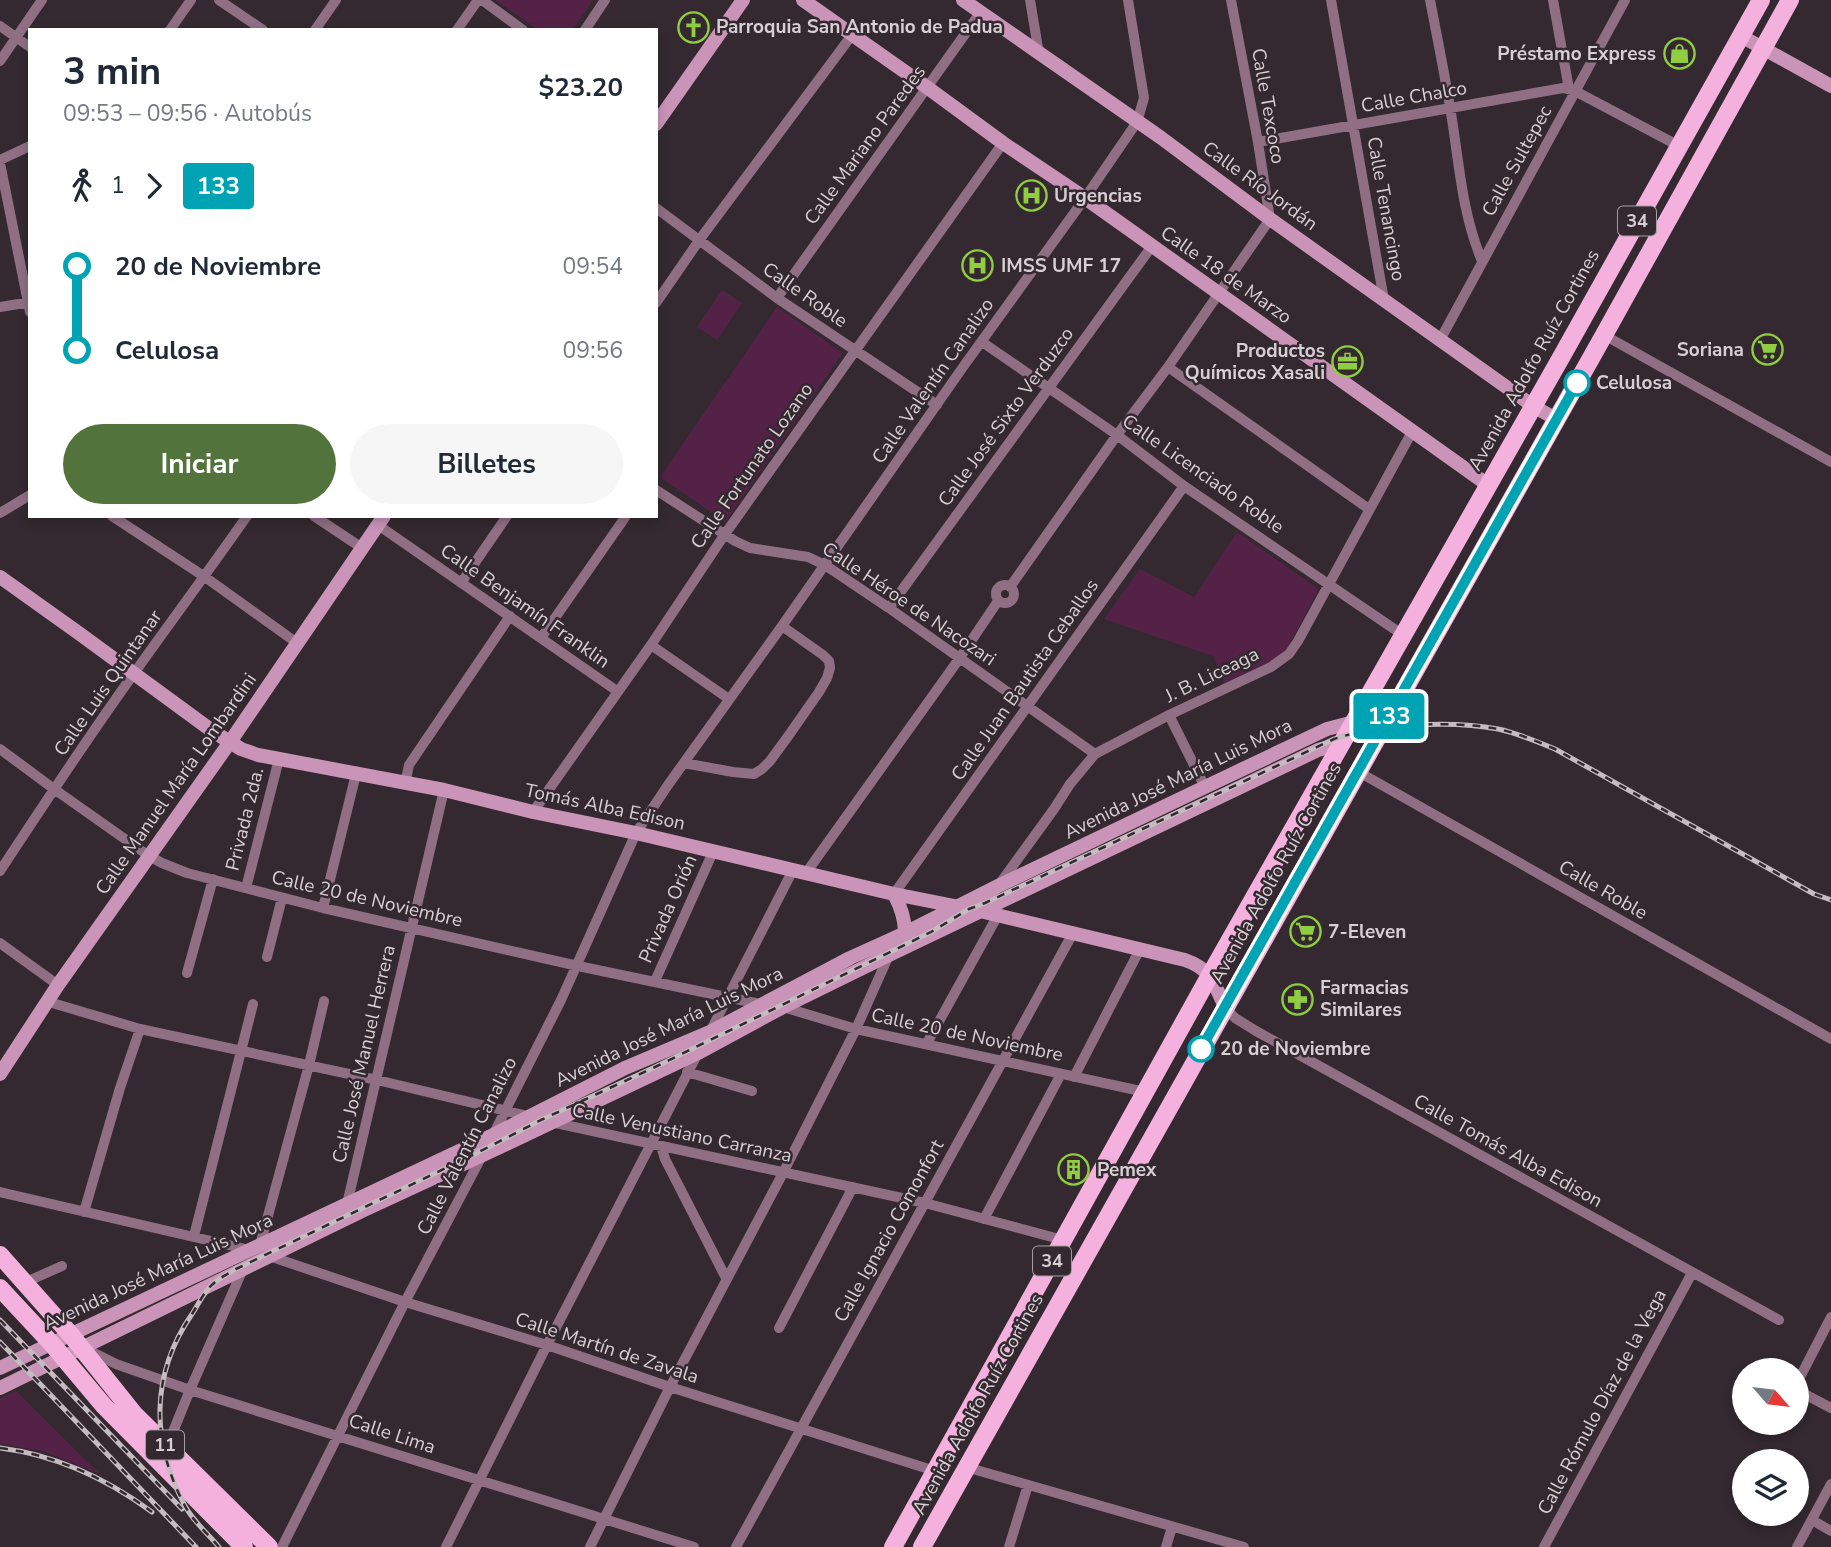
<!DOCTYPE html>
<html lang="es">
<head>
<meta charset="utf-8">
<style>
	:root { --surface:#fff; --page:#f6f6f7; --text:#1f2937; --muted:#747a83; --accent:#52733b }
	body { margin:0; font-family:"Nunito Sans",sans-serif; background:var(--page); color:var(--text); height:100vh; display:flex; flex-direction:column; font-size:26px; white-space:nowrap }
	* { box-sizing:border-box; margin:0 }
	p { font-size:23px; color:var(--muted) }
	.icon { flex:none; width:38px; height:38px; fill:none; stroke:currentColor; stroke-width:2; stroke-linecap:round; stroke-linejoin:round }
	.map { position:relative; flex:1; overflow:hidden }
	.details { position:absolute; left:28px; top:28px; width:630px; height:490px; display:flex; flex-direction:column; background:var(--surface); border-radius:0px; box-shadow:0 4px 10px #0003 }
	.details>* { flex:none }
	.badge { padding:0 14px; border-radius:5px; font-size:24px; line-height:46px }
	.needle { width:46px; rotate:118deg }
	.buttons { position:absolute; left:1732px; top:1358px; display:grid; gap:14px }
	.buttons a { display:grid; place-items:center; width:77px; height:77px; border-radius:50%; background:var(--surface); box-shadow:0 4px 10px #0003; font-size:35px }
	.map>.badge { position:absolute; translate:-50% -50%; box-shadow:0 0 0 4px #fff }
	.legs { display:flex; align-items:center; gap:10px; height:77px; padding:0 35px; font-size:23px }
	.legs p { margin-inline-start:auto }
	.head { display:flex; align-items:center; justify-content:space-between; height:119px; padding:0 35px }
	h1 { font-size:38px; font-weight:700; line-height:52px }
	.primary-button { display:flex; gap:14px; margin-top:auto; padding:14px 35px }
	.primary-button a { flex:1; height:80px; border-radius:42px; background:var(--accent); color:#fff; font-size:28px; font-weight:700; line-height:80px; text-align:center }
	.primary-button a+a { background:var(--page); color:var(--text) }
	ul { padding:0 35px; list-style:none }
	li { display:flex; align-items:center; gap:24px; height:84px; font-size:26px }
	li i { display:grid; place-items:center; width:10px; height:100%; margin:0 9px; background:currentColor }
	li i::after { content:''; width:18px; height:18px; margin:-9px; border:5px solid; border-radius:50%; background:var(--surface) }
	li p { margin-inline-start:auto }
	li:first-child i { background:linear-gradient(#0000 50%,currentColor 0) }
	li:last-child i { background:linear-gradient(currentColor 50%,#0000 0) }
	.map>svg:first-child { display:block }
	.green { fill:#542246 }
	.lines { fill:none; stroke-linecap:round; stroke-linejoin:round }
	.street { stroke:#906f84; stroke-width:10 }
	.secondary { stroke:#c994b7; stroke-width:14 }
	.primary { stroke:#f5b1dd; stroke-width:18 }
	.rail-casing { stroke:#c4bcc1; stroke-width:5 }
	.rail { stroke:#342930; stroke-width:2.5; stroke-dasharray:8; stroke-linecap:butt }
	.line-1-casing { stroke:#fff; stroke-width:16 }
	.line-1 { stroke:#00a3b4; stroke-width:10 }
	.stop-1-dot { fill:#fff; stroke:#00a3b4; stroke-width:3.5 }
	.labels { text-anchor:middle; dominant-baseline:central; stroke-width:5; stroke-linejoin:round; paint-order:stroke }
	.shield { fill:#342930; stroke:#a59da3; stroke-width:2 }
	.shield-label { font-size:18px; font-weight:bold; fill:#d6cfd4 }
	.poi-label { font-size:19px; font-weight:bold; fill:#d6cfd4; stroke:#342930; text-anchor:start }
	.street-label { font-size:19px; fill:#d6cfd4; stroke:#342930 }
	.stop-label { font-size:19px; font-weight:bold; fill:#d6cfd4; stroke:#342930; text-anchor:start }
</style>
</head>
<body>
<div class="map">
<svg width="1831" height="1547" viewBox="0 0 1831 1547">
	<rect width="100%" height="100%" fill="#342930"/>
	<path class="green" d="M495,0H593L573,30H538Z
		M722,290L742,303L717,340L697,327Z
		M777,307L843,353L725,522L660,477Z
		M1237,532L1319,589L1283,656L1224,683L1213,656L1104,619L1140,569L1194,597Z
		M16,1391L100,1474L43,1451L0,1444V1398Z"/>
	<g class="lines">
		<path class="street" d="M219,0L263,30
			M482,0L523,30
			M1030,0L1039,54
			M1331,0L1384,300
			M1430,0C1437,36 1444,71 1450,107C1459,159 1461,211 1482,261
			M1553,0L1569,89
			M0,26L30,47
			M170,30L191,0
			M315,30L336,0
			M457,30L478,0
			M585,30L605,0
			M0,61L42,0
			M1258,142L1563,88L1575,91L1679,146
			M0,160L30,146
			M0,163L30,312
			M656,208L777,298L937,405
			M777,298L980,13
			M656,303L700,239L852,35
			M0,307L30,302
			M1604,335L1831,462
			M1440,340L1625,0
			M982,342L1117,435L1184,486L1403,635
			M1168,367L1369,509
			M656,490L735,541L750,548L808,557L825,565L889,608L1095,754
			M0,513L30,495
			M112,516L205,577L297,643
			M314,516L362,548
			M378,525L617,691
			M461,583L507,516
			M996 594a9 9 0 1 1 18 0a9 9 0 1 1-18 0Z
			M1010,587L1117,435L1168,367L1270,219L1258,142L1231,0
			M889,608L1152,246
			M541,638L626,516
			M651,645L729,699
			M1169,715L1205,787
			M0,749L54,789L149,856L162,863L187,873L323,908L578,966L760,1004
			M684,763L733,772L754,774L762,769L770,761L789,735L819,692L827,678L830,668L829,661L823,655L782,626
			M1357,771L1831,1039
			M405,784L409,765L510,616
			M533,812L651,645L725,534L1003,143
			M0,871C44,804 88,737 135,672C172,620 210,569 247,516
			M806,873L959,659L998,601
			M246,888L279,759
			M894,894L1184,486
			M323,908L356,774
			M980,911L1054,809L1070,784L1095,754L1169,715L1271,667L1289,654L1298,641L1413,430
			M0,943L58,985
			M267,957L282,898
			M187,973L213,879
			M655,981L713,852
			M49,1002L140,1029L377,1080L532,1117
			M783,1007L856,1029L1145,1092
			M1225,1007L1235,1018L1256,1031L1779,1320
			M710,1032L793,870
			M927,1043L998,915
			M687,1072L752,1091
			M1074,1077L1140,949
			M551,1122L925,1203L1063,1240
			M492,1137L561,1000L636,833L668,785L782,626L963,367L1085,198L1137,122L1144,98L1128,0
			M661,1146L665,1159L726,1278
			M0,1192L250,1250
			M347,1204L444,790
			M84,1212L120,1088L140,1029
			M984,1219L1061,1074
			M194,1236L253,1004
			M260,1245L309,1065L324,1001
			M269,1256L405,1302L547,1345L670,1387L935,1471
			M26,1282L62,1266
			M779,1328L853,1187
			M88,1350L116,1364L190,1390L694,1547
			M1797,1383L1831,1317
			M1797,1390L1831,1408
			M166,1449L190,1390L243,1269
			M966,1467L1244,1547
			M1812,1520L1831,1531
			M282,1547L405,1302L483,1154
			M446,1547L547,1345L698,1053
			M590,1547L670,1387L783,1173L856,1029L889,955
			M736,1547L1073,933
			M1009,1547L1028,1485
			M1166,1547L1172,1527
			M1544,1547L1692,1273
			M1797,1547L1831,1484"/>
		<path class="secondary" d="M803,0L928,88L1003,143L1085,198L1488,485
			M963,0L1160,137L1270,219L1533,406L1556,419
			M1741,36L1831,86
			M656,124L743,0
			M0,577L80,634L211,730L241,749L258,755L444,790L533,812L636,833L894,894L980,911L1185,960C1211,969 1214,983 1225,1007
			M894,894C901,907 905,918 905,933
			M0,1074L58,985L230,742L384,516
			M0,1368L493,1135L625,1068L710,1032L850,958L905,933L998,886L1205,787L1327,729L1354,722
			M0,1388L364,1210L483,1155L698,1053L783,1007L889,955L1318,750L1343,743"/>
		<path class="primary" d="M0,1255L71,1335L135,1415L269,1547
			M0,1288L52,1344L104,1406L244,1547
			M893,1547L1210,975L1563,354L1761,0
			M922,1547L1604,335L1790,0"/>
		<defs>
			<path id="rail" d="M0,1320L182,1509
				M0,1342L196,1547
				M0,1448C56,1455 107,1479 152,1512
				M219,1547C208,1534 193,1521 185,1506C151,1442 150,1375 192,1314C198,1305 204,1291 213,1284C219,1278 228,1274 236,1269L471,1156L541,1120L655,1067L931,932L969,909L985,903L1334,739C1379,724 1451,720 1498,729C1517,733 1536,741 1555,749L1814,894L1831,900"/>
		</defs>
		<use href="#rail" class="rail-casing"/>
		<use href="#rail" class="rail"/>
	</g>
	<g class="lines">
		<defs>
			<path id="line-1" d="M1201,1049L1577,383"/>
		</defs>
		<use href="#line-1" class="line-1-casing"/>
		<use href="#line-1" class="line-1"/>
	</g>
	<defs>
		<symbol id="church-ring" viewBox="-11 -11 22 22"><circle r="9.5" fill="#342930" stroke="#91cd40" stroke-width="1.5"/><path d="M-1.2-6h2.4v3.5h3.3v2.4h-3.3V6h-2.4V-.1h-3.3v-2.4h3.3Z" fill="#91cd40"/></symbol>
		<symbol id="shop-ring" viewBox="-11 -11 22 22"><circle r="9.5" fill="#342930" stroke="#91cd40" stroke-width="1.5"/><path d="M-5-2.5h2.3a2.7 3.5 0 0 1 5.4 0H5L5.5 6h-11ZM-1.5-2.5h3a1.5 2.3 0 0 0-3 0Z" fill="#91cd40"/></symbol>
		<symbol id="hospital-ring" viewBox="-11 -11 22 22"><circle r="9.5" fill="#342930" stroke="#91cd40" stroke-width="1.5"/><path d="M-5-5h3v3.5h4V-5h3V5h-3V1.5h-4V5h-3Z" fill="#91cd40"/></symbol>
		<symbol id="supermarket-ring" viewBox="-11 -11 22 22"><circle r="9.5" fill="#342930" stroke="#91cd40" stroke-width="1.5"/><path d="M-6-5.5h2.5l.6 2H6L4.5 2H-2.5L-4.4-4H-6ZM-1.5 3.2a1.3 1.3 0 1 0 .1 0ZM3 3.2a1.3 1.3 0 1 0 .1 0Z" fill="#91cd40"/></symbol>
		<symbol id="office-ring" viewBox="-11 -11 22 22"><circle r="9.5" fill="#342930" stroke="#91cd40" stroke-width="1.5"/><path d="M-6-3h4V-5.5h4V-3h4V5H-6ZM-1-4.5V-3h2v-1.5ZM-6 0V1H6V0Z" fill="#91cd40"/></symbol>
		<symbol id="pharmacy-ring" viewBox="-11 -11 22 22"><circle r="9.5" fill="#342930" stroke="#91cd40" stroke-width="1.5"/><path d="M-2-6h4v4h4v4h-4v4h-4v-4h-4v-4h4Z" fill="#91cd40"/></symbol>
		<symbol id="building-ring" viewBox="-11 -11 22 22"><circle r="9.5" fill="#342930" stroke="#91cd40" stroke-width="1.5"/><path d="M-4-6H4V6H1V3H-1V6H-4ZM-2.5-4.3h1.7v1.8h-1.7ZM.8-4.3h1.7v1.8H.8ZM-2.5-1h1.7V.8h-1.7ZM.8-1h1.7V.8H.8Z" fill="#91cd40"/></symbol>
	</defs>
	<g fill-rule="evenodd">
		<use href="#church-ring" x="676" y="10" width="35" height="35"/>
		<use href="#shop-ring" x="1662" y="36" width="35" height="35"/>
		<use href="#hospital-ring" x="1014" y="178" width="35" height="35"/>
		<use href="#hospital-ring" x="960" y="248" width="35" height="35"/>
		<use href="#supermarket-ring" x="1750" y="332" width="35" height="35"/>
		<use href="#office-ring" x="1330" y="344" width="35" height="35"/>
		<use href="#supermarket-ring" x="1288" y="914" width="35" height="35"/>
		<use href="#pharmacy-ring" x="1280" y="982" width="35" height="35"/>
		<use href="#building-ring" x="1056" y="1152" width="35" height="35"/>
	</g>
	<g class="stop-1-dot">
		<circle cx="1577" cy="383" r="12"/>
		<circle cx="1201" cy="1049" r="12"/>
	</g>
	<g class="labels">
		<g class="shield">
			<rect x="1618" y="206.5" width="38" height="29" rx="5"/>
			<rect x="1033" y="1246.5" width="38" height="29" rx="5"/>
			<rect x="146" y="1430.5" width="38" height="29" rx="5"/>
		</g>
		<g class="shield-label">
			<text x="1637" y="221">34</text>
			<text x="1052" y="1261">34</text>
			<text x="165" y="1445">11</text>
		</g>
		<g class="poi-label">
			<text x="716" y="27">Parroquia San Antonio de Padua</text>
			<text x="1656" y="54" text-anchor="end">Préstamo Express</text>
			<text x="1054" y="196">Urgencias</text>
			<text x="1001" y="266">IMSS UMF 17</text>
			<text x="1744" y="350" text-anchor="end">Soriana</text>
			<text x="1325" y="351" text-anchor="end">Productos<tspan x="1325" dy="22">Químicos Xasali</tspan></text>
			<text x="1328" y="932">7-Eleven</text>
			<text x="1320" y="988">Farmacias<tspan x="1320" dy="22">Similares</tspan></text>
			<text x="1097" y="1170">Pemex</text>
		</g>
		<g class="street-label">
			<text transform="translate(1414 97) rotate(-10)">Calle Chalco</text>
			<text transform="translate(1268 106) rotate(80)">Calle Texcoco</text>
			<text transform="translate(865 145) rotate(-54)">Calle Mariano Paredes</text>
			<text transform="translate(1517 161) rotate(-61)">Calle Sultepec</text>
			<text transform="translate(1260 186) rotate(36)">Calle Río Jordán</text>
			<text transform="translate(1386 209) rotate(80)">Calle Tenancingo</text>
			<text transform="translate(1226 275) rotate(35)">Calle 18 de Marzo</text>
			<text transform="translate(805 295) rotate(35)">Calle Roble</text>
			<text transform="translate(1534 360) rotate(-61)">Avenida Adolfo Ruíz Cortines</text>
			<text transform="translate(933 381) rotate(-55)">Calle Valentín Canalizo</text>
			<text transform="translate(1006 417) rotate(-54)">Calle José Sixto Verduzco</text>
			<text transform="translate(752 466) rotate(-55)">Calle Fortunato Lozano</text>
			<text transform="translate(1203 474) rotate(35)">Calle Licenciado Roble</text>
			<text transform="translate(909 604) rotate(34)">Calle Héroe de Nacozari</text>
			<text transform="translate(525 606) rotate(35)">Calle Benjamín Franklin</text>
			<text transform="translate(1212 675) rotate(-26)">J. B. Liceaga</text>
			<text transform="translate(1025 680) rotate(-55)">Calle Juan Bautista Ceballos</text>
			<text transform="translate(108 683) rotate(-55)">Calle Luis Quintanar</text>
			<text transform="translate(1178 779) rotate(-26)">Avenida José María Luis Mora</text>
			<text transform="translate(176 784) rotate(-55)">Calle Manuel María Lombardini</text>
			<text transform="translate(605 807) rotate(12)">Tomás Alba Edison</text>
			<text transform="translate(245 819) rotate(-76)">Privada 2da.</text>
			<text transform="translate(1276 873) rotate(-61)">Avenida Adolfo Ruíz Cortines</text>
			<text transform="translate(1603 890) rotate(30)">Calle Roble</text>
			<text transform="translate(367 899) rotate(13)">Calle 20 de Noviembre</text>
			<text transform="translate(668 909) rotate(-66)">Privada Orión</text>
			<text transform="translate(669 1027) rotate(-26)">Avenida José María Luis Mora</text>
			<text transform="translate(967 1035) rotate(12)">Calle 20 de Noviembre</text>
			<text transform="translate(364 1054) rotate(-77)">Calle José Manuel Herrera</text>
			<text transform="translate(682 1133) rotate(12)">Calle Venustiano Carranza</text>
			<text transform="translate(467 1146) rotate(-63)">Calle Valentín Canalizo</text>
			<text transform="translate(1508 1151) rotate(29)">Calle Tomás Alba Edison</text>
			<text transform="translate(889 1231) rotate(-61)">Calle Ignacio Comonfort</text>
			<text transform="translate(158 1272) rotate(-25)">Avenida José María Luis Mora</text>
			<text transform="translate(607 1348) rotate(18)">Calle Martín de Zavala</text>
			<text transform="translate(1602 1402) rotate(-62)">Calle Rómulo Díaz de la Vega</text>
			<text transform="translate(978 1404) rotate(-61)">Avenida Adolfo Ruíz Cortines</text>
			<text transform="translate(392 1434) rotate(18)">Calle Lima</text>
		</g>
		<g class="stop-label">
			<text x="1596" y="383">Celulosa</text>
			<text x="1220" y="1049">20 de Noviembre</text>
		</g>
	</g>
</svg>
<div class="buttons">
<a><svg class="needle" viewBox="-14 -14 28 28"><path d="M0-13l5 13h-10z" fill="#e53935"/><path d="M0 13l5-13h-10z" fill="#747a83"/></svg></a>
<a><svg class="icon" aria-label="layers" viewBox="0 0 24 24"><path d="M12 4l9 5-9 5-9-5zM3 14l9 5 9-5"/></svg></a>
</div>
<b class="badge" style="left:1389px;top:716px;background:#00a3b4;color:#fff">133</b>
<section class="details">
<div class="head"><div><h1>3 min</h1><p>09:53 – 09:56 · Autobús</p></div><b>$23.20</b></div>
<div class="legs"><svg class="icon" aria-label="walk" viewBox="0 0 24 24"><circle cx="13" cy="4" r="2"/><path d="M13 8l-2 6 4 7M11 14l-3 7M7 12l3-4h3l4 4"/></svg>1<svg class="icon" aria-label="forward" viewBox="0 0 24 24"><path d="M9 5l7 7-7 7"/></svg><b class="badge" style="background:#00a3b4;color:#fff">133</b></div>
<ul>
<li><i style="color:#00a3b4"></i><b>20 de Noviembre</b><p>09:54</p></li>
<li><i style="color:#00a3b4"></i><b>Celulosa</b><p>09:56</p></li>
</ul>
<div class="primary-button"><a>Iniciar</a><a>Billetes</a></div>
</section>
</div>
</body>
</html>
